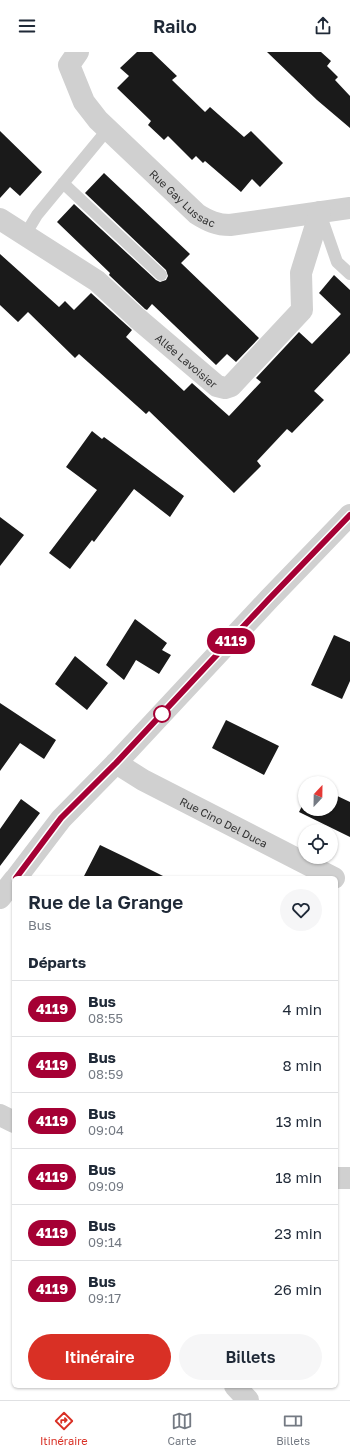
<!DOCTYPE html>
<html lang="fr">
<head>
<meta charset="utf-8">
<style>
	:root { --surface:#fff; --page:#f6f6f7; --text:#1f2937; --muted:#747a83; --line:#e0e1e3; --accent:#d93025 }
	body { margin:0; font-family:"Golos Text",sans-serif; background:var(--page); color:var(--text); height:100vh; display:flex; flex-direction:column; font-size:15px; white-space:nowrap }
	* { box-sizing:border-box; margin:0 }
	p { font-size:13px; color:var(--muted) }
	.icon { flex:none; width:22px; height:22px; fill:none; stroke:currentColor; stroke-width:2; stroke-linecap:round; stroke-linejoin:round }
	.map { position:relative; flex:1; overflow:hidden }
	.details { position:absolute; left:12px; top:824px; width:326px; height:512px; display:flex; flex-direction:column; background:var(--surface); border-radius:6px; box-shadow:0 1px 3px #0004 }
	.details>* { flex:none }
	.badge { padding:0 8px; border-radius:13px; font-size:14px; line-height:26px }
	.needle { width:26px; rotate:22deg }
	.tools { position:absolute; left:298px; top:724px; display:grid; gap:8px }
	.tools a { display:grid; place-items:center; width:40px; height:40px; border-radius:50%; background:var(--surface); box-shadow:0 1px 3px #0004; font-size:20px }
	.map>.badge { position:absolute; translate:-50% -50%; box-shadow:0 0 0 2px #fff }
	h2 { padding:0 16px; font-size:15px; line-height:36px }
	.round { display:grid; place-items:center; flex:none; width:42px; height:42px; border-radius:21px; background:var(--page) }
	.summary { display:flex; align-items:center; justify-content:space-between; height:68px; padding:0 16px }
	h1 { font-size:19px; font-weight:600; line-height:30px }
	.action { display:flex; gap:8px; margin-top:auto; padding:8px 16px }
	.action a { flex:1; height:46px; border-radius:24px; background:var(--accent); color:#fff; font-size:16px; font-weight:600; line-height:46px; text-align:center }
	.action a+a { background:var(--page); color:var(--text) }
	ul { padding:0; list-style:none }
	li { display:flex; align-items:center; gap:12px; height:56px; padding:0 16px; border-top:1px solid var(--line) }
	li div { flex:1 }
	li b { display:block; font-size:15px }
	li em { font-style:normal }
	li .badge { min-width:44px; font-weight:700; text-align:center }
	header { display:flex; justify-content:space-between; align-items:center; height:52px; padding:0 16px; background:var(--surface); font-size:18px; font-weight:600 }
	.menu { display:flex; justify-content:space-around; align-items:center; height:56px; border-top:1px solid var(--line); background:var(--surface); font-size:11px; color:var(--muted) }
	.menu a { display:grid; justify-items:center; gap:2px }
	.menu .active { color:var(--accent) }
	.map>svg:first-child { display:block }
	.building { fill:#1a1a1a }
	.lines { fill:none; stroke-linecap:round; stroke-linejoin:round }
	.service { stroke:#d0d0d0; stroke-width:12 }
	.minor { stroke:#d0d0d0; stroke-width:22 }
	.tertiary { stroke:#d0d0d0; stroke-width:22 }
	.line-casing { stroke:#fff; stroke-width:9 }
	.line { stroke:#a50034; stroke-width:6 }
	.stop-dot { fill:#fff; stroke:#a50034; stroke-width:2 }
	.labels { text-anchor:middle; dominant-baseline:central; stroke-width:4; stroke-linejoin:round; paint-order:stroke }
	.street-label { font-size:11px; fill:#333; stroke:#fff }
</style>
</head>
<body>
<header><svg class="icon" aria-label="menu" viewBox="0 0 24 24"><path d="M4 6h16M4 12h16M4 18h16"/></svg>Railo<svg class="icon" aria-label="share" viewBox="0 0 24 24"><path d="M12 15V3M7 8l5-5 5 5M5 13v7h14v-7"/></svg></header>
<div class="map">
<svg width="350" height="1348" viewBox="0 0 350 1348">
	<rect width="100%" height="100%" fill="#fff"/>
	<path class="building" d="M137,0H152L177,24L172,28L205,60L210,55L244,85L251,79L283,111L260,135L252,127L241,140L205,109L203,111L196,104L192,108L168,84L164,88L148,73L151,69L117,36L129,24L120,16Z
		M267,0H321L331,9L327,14L338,25L335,28L350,44V76L317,48Z
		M0,79L42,120L20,144L10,135L0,146Z
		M104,121L190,202L181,211L259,286L236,310L227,302L216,313L152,252L147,258L145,257L109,223L110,221L57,170L74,152L156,228L160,230L166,228L168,224L166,218L85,141Z
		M0,202L59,255L65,249L74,258L91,241L132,278L126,285L184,339L192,331L229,364L261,330L256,326L299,280L312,292L341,262L319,241L334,223L350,238V301L314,339L324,348L292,381L287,377L257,409L261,414L234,441L149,359L146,362L79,302L75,306L28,260L18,270L0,253Z
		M92,379L102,387L104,385L184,444L170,465L134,437L94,490L92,488L70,517L49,501L97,438L66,415Z
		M0,465L24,483L0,514Z
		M135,567L167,591L162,598L171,603L159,622L136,608L124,628L106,613Z
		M334,583L350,590V629L342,647L311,633Z
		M75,604L108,631L87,658L55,632Z
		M0,651L56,688L44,707L20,691L0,719Z
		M226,668L279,694L264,723L212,696Z
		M331,741L350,750V785L299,760L305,748V757H331Z
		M21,747L40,761L0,814V777Z
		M100,793L127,806L167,826H83Z"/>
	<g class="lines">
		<path class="service" d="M63,131L161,223
			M321,164L337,210L350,222
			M25,183L37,163L108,77"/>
		<g class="minor">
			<path id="s1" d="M78,0L69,13L84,50L98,68L197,162C208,169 217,173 230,173L350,156"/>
			<path id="s2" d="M0,167L97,229L137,266L217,334L225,336L231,334L302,258L301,221L320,160"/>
			<path id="s3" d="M116,711L143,728L334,826"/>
			<path d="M0,1063L14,1070"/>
			<path d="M336,1126H350"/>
			<path d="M235,1334L248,1348"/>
		</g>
		<path class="tertiary" d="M16,826L61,767L116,711L269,547L350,463
			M0,846L14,828"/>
	</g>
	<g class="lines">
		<defs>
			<path id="line" d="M16,826L61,766L116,711L269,547L350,463"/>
		</defs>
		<use href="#line" class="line-casing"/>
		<use href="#line" class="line"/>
	</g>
	<circle class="stop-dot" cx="162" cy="662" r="8"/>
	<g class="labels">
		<g class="street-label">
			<text stroke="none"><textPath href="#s1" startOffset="194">Rue Gay Lussac</textPath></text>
			<text stroke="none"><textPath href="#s2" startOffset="235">Allée Lavoisier</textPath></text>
			<text stroke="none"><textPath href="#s3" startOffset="123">Rue Cino Del Duca</textPath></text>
		</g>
	</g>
</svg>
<div class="tools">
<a><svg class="needle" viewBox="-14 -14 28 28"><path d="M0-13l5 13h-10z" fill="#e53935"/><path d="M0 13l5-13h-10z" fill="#747a83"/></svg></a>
<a><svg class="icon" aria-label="locate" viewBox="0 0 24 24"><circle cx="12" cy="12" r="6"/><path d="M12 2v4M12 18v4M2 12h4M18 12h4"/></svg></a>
</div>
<b class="badge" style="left:231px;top:589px;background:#a50034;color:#fff">4119</b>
<section class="details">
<div class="summary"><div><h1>Rue de la Grange</h1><p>Bus</p></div><a class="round"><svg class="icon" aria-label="heart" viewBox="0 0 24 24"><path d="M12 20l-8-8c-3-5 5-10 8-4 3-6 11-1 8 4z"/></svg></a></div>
<h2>Départs</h2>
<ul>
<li><span class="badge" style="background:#a50034;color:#fff">4119</span><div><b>Bus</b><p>08:55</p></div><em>4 min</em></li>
<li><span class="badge" style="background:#a50034;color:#fff">4119</span><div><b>Bus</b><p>08:59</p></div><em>8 min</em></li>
<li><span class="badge" style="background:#a50034;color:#fff">4119</span><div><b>Bus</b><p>09:04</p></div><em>13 min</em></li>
<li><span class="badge" style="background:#a50034;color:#fff">4119</span><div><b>Bus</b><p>09:09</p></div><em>18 min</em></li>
<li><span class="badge" style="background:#a50034;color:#fff">4119</span><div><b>Bus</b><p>09:14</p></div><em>23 min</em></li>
<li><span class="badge" style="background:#a50034;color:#fff">4119</span><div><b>Bus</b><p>09:17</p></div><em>26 min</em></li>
</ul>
<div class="action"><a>Itinéraire</a><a>Billets</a></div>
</section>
</div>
<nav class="menu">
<a class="active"><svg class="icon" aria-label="directions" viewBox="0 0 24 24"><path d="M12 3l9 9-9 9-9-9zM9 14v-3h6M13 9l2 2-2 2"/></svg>Itinéraire</a>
<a><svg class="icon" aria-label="map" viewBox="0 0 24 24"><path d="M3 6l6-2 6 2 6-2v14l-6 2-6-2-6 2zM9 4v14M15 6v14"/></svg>Carte</a>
<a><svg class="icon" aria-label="tickets" viewBox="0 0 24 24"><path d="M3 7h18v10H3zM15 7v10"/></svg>Billets</a>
</nav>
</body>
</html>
